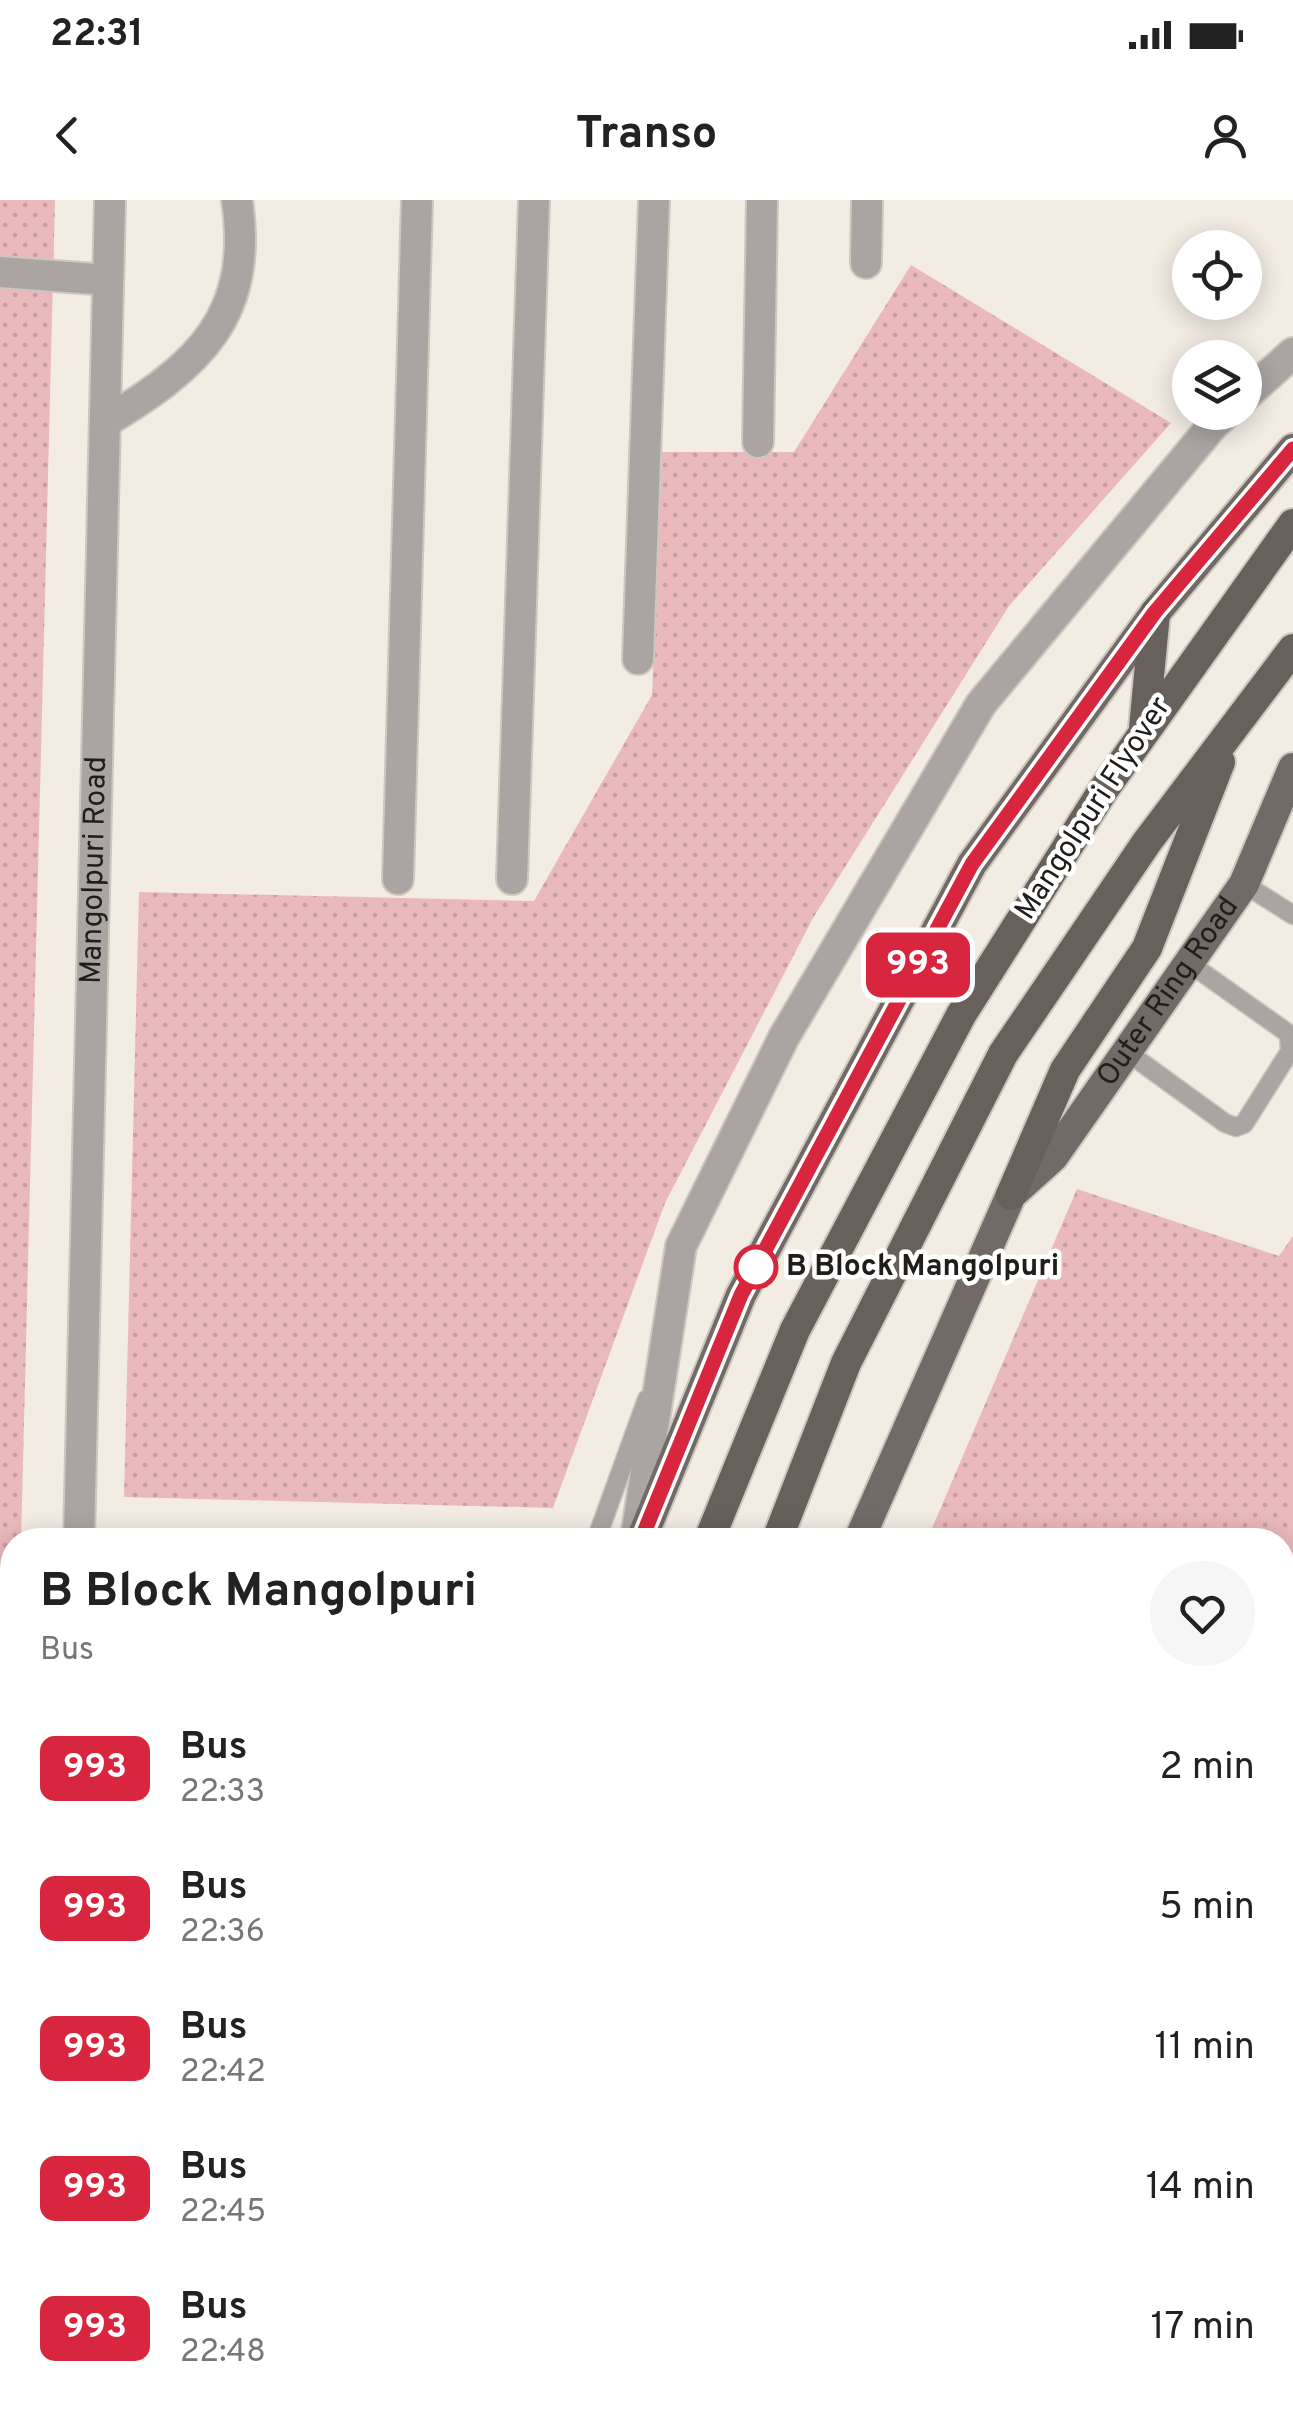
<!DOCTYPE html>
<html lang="en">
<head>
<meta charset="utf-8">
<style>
	:root { --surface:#fff; --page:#f6f6f6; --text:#222; --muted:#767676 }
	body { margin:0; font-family:Overpass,sans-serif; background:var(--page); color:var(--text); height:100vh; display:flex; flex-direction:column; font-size:38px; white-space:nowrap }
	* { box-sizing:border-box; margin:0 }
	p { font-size:32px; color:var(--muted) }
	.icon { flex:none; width:55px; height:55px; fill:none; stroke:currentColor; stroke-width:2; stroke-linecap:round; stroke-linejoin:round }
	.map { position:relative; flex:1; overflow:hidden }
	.side { position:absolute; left:0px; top:1328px; width:1295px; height:892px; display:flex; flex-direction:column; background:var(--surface); border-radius:40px 40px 0 0; box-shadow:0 5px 25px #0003 }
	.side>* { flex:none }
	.badge { padding:0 20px; border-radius:15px; font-size:35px; line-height:65px }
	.tools { position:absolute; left:1172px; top:30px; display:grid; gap:20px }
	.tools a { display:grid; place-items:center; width:90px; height:90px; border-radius:50%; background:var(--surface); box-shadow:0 5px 25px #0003; font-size:50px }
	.map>.badge { position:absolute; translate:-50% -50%; box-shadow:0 0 0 5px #fff }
	.round { display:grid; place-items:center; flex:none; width:105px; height:105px; border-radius:52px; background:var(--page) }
	.head { display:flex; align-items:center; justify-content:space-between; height:170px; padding:0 40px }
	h1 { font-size:48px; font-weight:700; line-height:75px }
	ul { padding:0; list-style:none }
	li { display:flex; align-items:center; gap:30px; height:140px; padding:0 40px }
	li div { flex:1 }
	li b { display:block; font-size:38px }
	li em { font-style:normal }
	li .badge { min-width:110px; font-weight:700; text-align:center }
	.status { display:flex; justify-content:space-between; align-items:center; height:70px; padding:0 50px; background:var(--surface); direction:ltr }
	.status svg { height:28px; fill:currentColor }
	header { display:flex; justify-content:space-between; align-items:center; height:130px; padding:0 40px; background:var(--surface); font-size:45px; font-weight:700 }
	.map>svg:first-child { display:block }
	.built { fill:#eadfd0 }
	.park { fill:url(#park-dots) }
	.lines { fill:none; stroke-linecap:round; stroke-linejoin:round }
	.service-casing { stroke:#ccc7bf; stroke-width:21 }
	.minor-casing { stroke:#ccc7bf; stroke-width:34 }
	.tertiary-casing { stroke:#ccc7bf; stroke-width:34 }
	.primary-casing { stroke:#ccc7bf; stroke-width:34 }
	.trunk-casing { stroke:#ccc7bf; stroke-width:34 }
	.service { stroke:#aaa5a3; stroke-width:18 }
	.minor { stroke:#aaa5a3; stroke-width:30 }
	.tertiary { stroke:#aaa5a3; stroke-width:30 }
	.primary { stroke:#726a66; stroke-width:30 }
	.trunk { stroke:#68605b; stroke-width:30 }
	.line-casing { stroke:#fff; stroke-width:22 }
	.line { stroke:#d7263d; stroke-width:15 }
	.stop-dot { fill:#fff; stroke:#d7263d; stroke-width:5 }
	.labels { text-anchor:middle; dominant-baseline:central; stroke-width:9; stroke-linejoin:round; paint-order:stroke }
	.street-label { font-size:30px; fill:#201e1b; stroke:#fff }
	.stop-label { font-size:30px; font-weight:bold; fill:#201e1b; stroke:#fff; text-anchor:start }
</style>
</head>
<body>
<div class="status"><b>22:31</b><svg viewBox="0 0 49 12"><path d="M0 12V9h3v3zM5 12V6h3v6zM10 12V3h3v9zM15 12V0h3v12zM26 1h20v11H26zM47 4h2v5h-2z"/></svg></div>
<header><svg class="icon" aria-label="back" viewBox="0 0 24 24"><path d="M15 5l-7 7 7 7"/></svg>Transo<svg class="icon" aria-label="person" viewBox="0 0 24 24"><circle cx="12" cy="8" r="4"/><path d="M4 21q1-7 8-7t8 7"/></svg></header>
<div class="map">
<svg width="1293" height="2218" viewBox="0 0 1293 2218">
	<defs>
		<pattern id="park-dots" width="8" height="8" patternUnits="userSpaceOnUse" patternTransform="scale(2.5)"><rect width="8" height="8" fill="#eab9bc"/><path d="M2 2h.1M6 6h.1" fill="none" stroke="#c89fa1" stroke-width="1.8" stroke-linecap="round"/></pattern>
	</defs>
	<rect width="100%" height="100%" fill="#f2ece3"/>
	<path class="built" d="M1283,2044L1293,2046V2218H685L687,2208H1282Z"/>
	<path class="park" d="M0,0H55L21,1340H12V1496H0Z
		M911,65L1171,223L1009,406L813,718L665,1003L553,1308L124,1297L139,692L534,701L652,495L662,252H794Z
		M1077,989L1279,1056L1293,1036V1907L1282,1905V1340H927Z"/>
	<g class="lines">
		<defs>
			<path id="service" d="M1244,684L1293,715
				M1127,852L1225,923L1236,927L1244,924L1290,851L1289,834L1189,763
				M596,1340L647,1199
				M9,2218L12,2205"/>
			<path id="minor" d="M866,63L867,0
				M0,72L108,80
				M1245,196L1293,153
				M105,222C198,166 254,117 237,0
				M758,242L762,0
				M638,459L654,0
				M398,679L417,0
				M512,679L534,0
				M636,1337L681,1046L784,837L981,504L1213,225L1227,212
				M0,1968L12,1969"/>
			<g id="tertiary">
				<path id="s1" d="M79,1340L110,0"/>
				<path d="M1282,1989L1293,1990"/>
				<path d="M0,2102L12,2094"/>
				<path d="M0,2171L12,2162"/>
				<path d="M322,2208L333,2218"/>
			</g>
			<g id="primary">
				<path d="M641,1340L741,1095L972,664L1155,413L1293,249"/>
				<path id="s2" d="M859,1340L1011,995L1053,957L1244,684L1293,568"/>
				<path d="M443,2218L445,2208"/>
				<path d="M631,2218L633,2208"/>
			</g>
			<path id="trunk" d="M1144,528L1155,413
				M1011,995L1065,870L1147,748L1220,562
				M709,1340L795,1130L961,815L1104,589L1293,324
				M777,1340L846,1163L1003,854L1147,642L1293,449
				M521,2218L523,2208
				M588,2218L590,2208"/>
		</defs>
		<use href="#service" class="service-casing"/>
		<use href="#minor" class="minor-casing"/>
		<use href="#tertiary" class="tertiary-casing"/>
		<use href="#primary" class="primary-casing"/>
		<use href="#trunk" class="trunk-casing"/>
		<use href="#service" class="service"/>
		<use href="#minor" class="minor"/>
		<use href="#tertiary" class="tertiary"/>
		<use href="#primary" class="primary"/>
		<use href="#trunk" class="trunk"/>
	</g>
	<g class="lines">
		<defs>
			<path id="line" d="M641,1340L741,1095L972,664L1155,412L1293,249"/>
		</defs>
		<use href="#line" class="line-casing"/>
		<use href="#line" class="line"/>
	</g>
	<circle class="stop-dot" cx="756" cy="1067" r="20"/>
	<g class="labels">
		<g class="street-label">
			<text transform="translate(1094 609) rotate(-57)">Mangolpuri Flyover</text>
			<text stroke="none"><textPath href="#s1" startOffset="670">Mangolpuri Road</textPath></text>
			<text stroke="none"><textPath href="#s2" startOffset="635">Outer Ring Road</textPath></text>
		</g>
		<g class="stop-label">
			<text x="786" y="1067">B Block Mangolpuri</text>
		</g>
	</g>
</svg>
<div class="tools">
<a><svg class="icon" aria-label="locate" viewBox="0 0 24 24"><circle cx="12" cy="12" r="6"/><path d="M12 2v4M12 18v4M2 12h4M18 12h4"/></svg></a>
<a><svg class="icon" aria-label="layers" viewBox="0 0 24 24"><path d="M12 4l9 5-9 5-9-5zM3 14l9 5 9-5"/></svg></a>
</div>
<b class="badge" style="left:918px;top:765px;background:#d7263d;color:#fff">993</b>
<section class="side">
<div class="head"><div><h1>B Block Mangolpuri</h1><p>Bus</p></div><a class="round"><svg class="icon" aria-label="heart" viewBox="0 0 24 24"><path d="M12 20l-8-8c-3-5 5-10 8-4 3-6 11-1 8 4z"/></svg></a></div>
<ul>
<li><span class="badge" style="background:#d7263d;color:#fff">993</span><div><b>Bus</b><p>22:33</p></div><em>2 min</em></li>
<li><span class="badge" style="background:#d7263d;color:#fff">993</span><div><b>Bus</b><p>22:36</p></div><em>5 min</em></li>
<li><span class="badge" style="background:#d7263d;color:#fff">993</span><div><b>Bus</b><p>22:42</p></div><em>11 min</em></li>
<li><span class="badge" style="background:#d7263d;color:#fff">993</span><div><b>Bus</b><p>22:45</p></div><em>14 min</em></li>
<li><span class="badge" style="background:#d7263d;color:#fff">993</span><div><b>Bus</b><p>22:48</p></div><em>17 min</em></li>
</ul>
</section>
</div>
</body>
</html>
